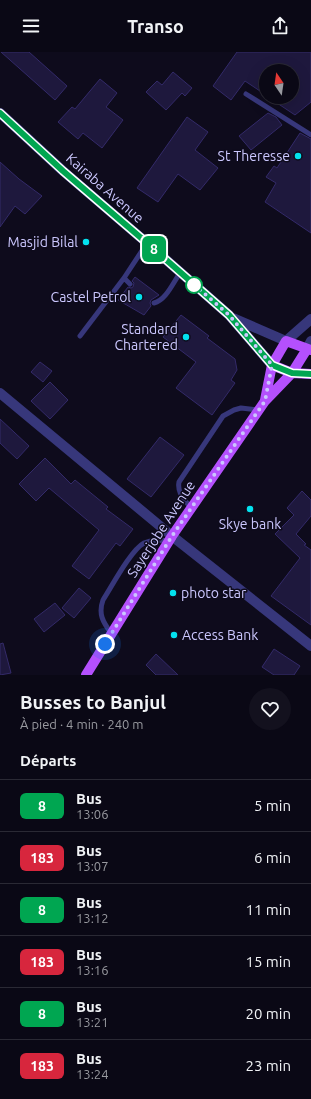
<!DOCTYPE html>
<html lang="fr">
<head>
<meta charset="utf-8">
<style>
	:root { --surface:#0a0815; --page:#13111e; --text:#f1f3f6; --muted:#999aa0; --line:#2a2934 }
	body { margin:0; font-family:Ubuntu,sans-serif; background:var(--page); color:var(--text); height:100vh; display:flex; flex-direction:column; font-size:15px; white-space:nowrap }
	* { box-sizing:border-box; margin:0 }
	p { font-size:13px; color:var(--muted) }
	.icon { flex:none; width:22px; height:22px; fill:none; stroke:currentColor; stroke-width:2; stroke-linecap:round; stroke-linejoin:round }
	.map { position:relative; height:623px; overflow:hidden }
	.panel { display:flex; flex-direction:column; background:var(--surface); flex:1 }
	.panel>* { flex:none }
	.badge { padding:0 8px; border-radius:6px; font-size:14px; line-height:26px }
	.needle { width:26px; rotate:347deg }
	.tools { position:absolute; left:259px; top:12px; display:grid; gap:8px }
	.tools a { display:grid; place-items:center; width:40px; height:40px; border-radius:50%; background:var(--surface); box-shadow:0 4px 16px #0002,0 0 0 1px var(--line); font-size:20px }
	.you { position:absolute; width:20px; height:20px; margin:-10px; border:3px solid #fff; border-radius:50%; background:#1a73e8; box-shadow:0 0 0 6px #1a73e833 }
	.map>.badge { position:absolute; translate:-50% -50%; box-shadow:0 0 0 2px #fff }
	h2 { padding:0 20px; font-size:15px; line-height:36px }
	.round { display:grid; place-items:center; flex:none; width:42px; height:42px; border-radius:21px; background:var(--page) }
	.headline { display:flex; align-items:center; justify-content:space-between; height:68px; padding:0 20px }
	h1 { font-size:19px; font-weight:700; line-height:30px }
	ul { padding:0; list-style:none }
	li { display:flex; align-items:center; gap:12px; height:52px; padding:0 20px; border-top:1px solid var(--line) }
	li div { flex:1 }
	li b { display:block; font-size:15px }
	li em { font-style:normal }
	li .badge { min-width:44px; font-weight:700; text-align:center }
	header { display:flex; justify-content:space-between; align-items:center; height:52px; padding:0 20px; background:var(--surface); font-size:18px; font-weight:700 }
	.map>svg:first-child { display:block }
	.building { fill:#1e183d; stroke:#332a69 }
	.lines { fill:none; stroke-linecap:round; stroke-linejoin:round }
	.service { stroke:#37377b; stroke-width:5 }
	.minor { stroke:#37377b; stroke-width:10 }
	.tertiary { stroke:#37377b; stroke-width:10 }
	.primary { stroke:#b450fd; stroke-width:10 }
	.line-casing { stroke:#fff; stroke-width:9 }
	.line { stroke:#00a651; stroke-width:6 }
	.walk { stroke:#cbc7fe; stroke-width:4; stroke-dasharray:0 7.2 }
	.poi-dot { fill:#03e2ef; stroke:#0e0b1c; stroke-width:1.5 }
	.stop-dot { fill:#fff; stroke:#00a651; stroke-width:2 }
	.labels { text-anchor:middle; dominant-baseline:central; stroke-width:3; stroke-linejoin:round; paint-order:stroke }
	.poi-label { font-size:14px; fill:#cbc7fe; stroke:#0e0b1c; text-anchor:end }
	.street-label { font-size:14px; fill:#cbc7fe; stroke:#0e0b1c }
</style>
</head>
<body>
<header><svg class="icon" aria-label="menu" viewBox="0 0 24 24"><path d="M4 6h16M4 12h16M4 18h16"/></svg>Transo<svg class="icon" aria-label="share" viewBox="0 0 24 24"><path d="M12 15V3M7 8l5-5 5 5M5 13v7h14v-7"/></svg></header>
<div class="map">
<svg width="311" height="623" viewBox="0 0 311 623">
	<rect width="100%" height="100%" fill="#0e0b1c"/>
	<path class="building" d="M1,0H29L67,34L55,48Z
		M237,0H311V50L295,63L268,45H292V19H266V43L245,29L231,48L213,34Z
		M173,20L192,36L185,44L182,41L166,58L146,40L157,29L162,33Z
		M100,27L117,41L106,55L123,68L102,96L83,81L78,87L58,70L72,55L75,57Z
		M268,61L276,65L282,73L251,98L239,84Z
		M187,65L208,80L195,98L218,116L200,138L178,122L158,150L137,136Z
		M300,81L311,87V181L265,150L276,131L266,125L274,114L277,116Z
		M0,110L19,127L42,144L25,162L15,154L0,175Z
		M135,225L159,243L151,248L150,251L151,254L144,263L118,248L128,235L131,236L133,235L134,231L132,229Z
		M181,263L209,284L207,286L235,307L237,318L231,328L235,331L212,363L176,336L196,310L163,285Z
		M40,310L52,319L43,330L31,320Z
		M50,330L68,348L50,367L31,349Z
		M0,367L29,394L17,407L0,391Z
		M160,385L184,403L151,445L127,427Z
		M45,406L71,432L75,428L108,455L106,457L133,477L120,494L116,491L89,527L72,514L99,478L49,436L36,449L19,432Z
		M302,439L311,448V464L296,482L306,492L304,493L311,498V573L271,544L300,506L275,482L294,463L287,456Z
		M79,536L91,546L74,566L62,556Z
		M55,551L65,563L44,580L34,567Z
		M3,591L11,621L0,623V592Z
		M274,597L300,614L294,623H274L262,615Z
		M156,602L178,623H156L146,613Z"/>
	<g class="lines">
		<path class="service" d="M246,42L311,83
			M124,226L130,232
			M154,251C166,248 173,231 180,221
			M80,284L124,226L147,191
			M191,456C184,447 177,441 179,430L223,364L234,358L241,356L259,358
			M111,581C103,570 98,562 103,548C112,534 131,498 144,491C152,487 161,488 169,489"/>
		<path class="minor" d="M286,289L311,267
			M307,297L311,289
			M0,341L172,484L311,594"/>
		<path class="tertiary" d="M0,61L63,119L147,191L229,263L272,313
			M233,266L286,289"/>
		<path class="primary" d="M272,313L292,321L311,322
			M265,348L272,313L286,289L311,298
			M86,623L172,484L265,349L292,321L307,297"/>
	</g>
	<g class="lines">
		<defs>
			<path id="line" d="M0,61L63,119L147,191L229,263L272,313L292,321L311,322"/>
		</defs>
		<use href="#line" class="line-casing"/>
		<use href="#line" class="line"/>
		<path class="walk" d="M105,592L172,484L265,349L272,313L229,263L190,229L194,233"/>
	</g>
	<g class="poi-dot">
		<circle cx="298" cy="104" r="4"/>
		<circle cx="86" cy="190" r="4"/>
		<circle cx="139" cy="245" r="4"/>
		<circle cx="186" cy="285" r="4"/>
		<circle cx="250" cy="457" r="4"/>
		<circle cx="173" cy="541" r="4"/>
		<circle cx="174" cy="583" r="4"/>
	</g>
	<circle class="stop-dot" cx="194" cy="233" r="8"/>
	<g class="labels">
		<g class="poi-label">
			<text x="290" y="104">St Theresse</text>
			<text x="78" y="190">Masjid Bilal</text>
			<text x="131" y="245">Castel Petrol</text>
			<text x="178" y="277">Standard<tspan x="178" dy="16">Chartered</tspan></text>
			<text x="250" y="472" text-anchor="middle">Skye bank</text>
			<text x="181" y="541" text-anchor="start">photo star</text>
			<text x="182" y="583" text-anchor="start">Access Bank</text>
		</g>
		<g class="street-label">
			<text transform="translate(105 136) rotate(41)">Kairaba Avenue</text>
			<text transform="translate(161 477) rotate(-57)">Sayerjobe Avenue</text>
		</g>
	</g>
</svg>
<div class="tools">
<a><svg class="needle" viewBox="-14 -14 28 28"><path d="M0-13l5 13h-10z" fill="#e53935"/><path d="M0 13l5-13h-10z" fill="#999aa0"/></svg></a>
</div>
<div class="you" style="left:105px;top:592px"></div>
<b class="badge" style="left:154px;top:197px;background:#00a651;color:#fff">8</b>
</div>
<section class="panel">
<div class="headline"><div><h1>Busses to Banjul</h1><p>À pied · 4 min · 240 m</p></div><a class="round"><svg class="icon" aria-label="heart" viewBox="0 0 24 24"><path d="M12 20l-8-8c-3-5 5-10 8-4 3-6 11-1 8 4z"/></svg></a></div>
<h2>Départs</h2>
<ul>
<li><span class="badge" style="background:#00a651;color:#fff">8</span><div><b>Bus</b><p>13:06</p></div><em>5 min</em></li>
<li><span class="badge" style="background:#d7263d;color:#fff">183</span><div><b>Bus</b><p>13:07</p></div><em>6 min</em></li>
<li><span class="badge" style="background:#00a651;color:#fff">8</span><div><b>Bus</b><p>13:12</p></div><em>11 min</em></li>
<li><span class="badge" style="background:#d7263d;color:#fff">183</span><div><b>Bus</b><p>13:16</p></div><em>15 min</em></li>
<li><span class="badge" style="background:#00a651;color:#fff">8</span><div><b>Bus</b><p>13:21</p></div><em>20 min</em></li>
<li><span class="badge" style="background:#d7263d;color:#fff">183</span><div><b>Bus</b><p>13:24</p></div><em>23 min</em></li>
</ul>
</section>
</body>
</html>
